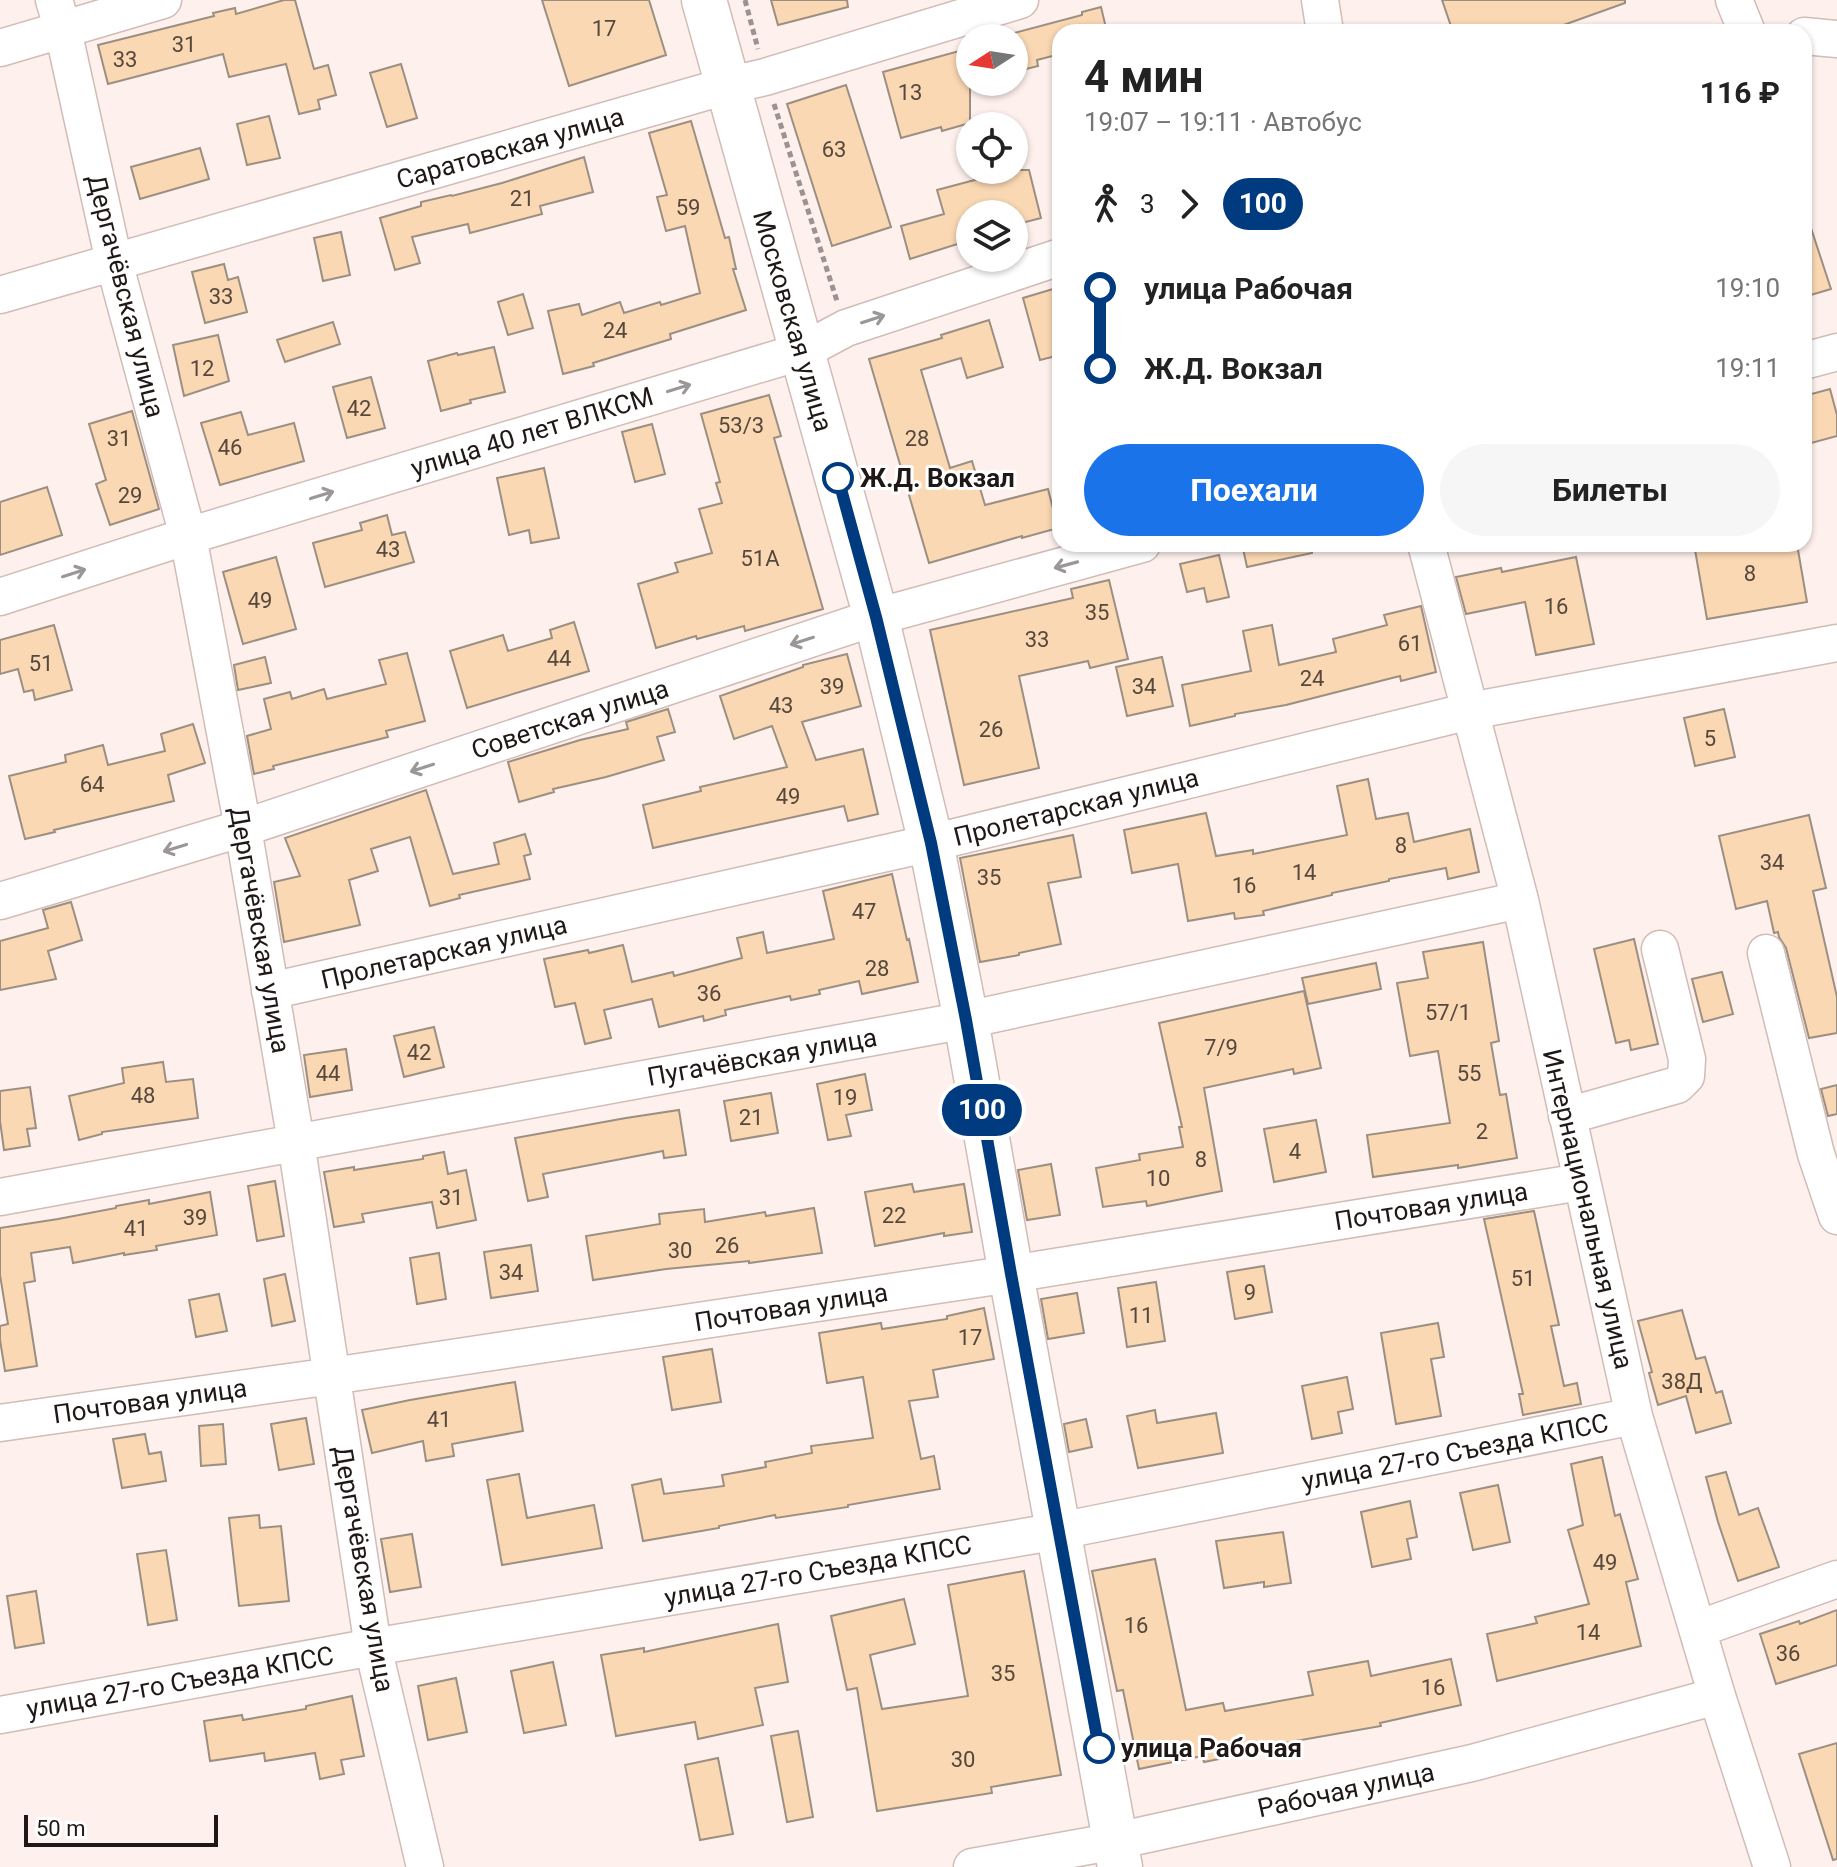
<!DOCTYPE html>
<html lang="ru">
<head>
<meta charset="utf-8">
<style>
	:root { --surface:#fff; --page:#f6f6f6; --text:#222; --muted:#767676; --accent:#1a73e8 }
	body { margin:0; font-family:Roboto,sans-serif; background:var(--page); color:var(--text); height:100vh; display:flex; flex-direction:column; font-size:30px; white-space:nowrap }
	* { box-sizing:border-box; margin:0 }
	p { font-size:26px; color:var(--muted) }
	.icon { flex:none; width:44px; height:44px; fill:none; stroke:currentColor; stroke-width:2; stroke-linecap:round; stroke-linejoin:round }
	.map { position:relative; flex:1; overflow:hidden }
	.side { position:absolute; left:1052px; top:24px; width:760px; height:528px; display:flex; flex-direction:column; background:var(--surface); border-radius:24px; box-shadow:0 2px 6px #0004 }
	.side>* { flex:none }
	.badge { padding:0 16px; border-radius:26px; font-size:28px; line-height:52px }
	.needle { width:52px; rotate:258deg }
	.fabs { position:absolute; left:956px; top:24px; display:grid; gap:16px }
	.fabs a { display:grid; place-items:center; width:72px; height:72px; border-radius:50%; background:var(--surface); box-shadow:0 2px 6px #0004; font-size:40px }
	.scale { position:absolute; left:24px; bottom:20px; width:194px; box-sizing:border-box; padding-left:8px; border:4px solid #1f1816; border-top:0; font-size:22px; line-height:28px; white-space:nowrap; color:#1f1816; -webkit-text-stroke:6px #fff; paint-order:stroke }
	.map>.badge { position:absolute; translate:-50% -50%; box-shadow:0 0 0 4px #fff }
	.legs { display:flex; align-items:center; gap:12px; height:88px; padding:0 32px; font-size:26px }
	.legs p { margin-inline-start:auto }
	.head { display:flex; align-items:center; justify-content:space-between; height:136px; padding:0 32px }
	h1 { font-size:44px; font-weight:700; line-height:60px }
	.action { display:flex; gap:16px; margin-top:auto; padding:16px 32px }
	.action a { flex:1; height:92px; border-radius:48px; background:var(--accent); color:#fff; font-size:32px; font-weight:700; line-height:92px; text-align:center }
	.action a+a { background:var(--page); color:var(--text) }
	ul { padding:0 32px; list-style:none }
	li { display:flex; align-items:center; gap:28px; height:80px; font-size:30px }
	li i { display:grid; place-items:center; width:12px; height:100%; margin:0 10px; background:currentColor }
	li i::after { content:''; width:20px; height:20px; margin:-10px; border:6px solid; border-radius:50%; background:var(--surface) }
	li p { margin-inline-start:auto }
	li:first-child i { background:linear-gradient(#0000 50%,currentColor 0) }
	li:last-child i { background:linear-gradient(currentColor 50%,#0000 0) }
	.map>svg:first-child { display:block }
	.building { fill:#fad8b3; stroke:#9c8f82; stroke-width:2 }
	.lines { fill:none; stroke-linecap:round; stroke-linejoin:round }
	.minor-casing { stroke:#d1bcb6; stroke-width:39 }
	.major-casing { stroke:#d1bcb6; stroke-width:47 }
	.path { stroke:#9c928f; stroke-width:5; stroke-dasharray:6 4; stroke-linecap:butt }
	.minor { stroke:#fff; stroke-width:36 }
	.major { stroke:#fff; stroke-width:44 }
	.oneway { stroke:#9a9796 }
	.line-1-casing { stroke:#fff; stroke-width:18 }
	.line-1 { stroke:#003b80; stroke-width:12 }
	.stop-1-dot { fill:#fff; stroke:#003b80; stroke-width:4 }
	.labels { text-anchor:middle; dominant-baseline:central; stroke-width:6; stroke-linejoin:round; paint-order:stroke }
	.number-label { font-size:22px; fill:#56483d }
	.street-label { font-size:26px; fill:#1f1816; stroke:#fff }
	.stop-label { font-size:26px; font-weight:bold; fill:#1f1816; stroke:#fff; text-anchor:start }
</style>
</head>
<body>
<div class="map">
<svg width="1837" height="1867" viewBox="0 0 1837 1867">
	<rect width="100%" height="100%" fill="#fef1ed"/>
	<path class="building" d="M284,0H295L314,69L328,65L336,95L318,100L320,109L299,114L286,64L229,77L223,54L108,84L98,45L214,16L213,13L235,8L236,14Z
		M542,0H649L666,55L569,86Z
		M771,0H847L848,7L778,25Z
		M1442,0H1625V3L1544,32H1453Z
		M1101,7L1107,32H1060V54L1037,60L1038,66L1014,72V33L1082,15V12Z
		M970,48V123L942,131L941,127L901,138L883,72Z
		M401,64L417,118L387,127L370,73Z
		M846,85L891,227L832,246L787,104Z
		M269,116L280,158L247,165L237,124Z
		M691,121L725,238L729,237L736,269H733L746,310L670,334L671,339L593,363L594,366L563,374L548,311L579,304L582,315L620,302L624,313L660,302L661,305L700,293L685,226L666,231L657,197L667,195L649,133Z
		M200,148L209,179L140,199L131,167Z
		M584,157L593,192L540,206L542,214L470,233L468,224L412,237L420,263L395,270L380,218L421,206V202L451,195L452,196L502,183Z
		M984,170H1029L1041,218L1014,225V214H970V240L910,259L901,226L944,214L937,190L986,177Z
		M1804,219H1808L1831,289L1804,297Z
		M341,232L350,275L323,281L314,238Z
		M224,264L228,280L238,277L247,312L205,323L192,272Z
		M1053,289L1060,313V355L1040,360L1023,298Z
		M523,294L533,328L508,335L498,302Z
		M989,320L1003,367L967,378L961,358L921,370L950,468L972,461L985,505L1048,489L1058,528L1022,538V536L929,563L869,359L942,338L941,335Z
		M333,322L340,344L285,362L277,340Z
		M218,335L229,381L184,396L173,345Z
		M494,347L505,392L470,400L471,403L441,411L428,361L457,353L458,355Z
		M371,377L385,428L347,438L333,387Z
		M1830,389L1837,415V436L1804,445V396Z
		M769,395L781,436L774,438L823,609L745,631L744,626L697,639L696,636L656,648L638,584L678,572L675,563L712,553L699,509L722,503L716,483L720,482L701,414Z
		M132,411L159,509L110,525L96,484L106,480L89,424Z
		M241,412L248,435L294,423L304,461L220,485L201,423Z
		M652,424L665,474L635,482L622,432Z
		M544,468L559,538L531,543L529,530L509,535L497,478Z
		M47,487L62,535L0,555V502Z
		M387,515L392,535L405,532L414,562L325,587L313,543L362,530L360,523Z
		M1242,544H1311L1312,553L1247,567Z
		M1694,544H1797L1807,602L1707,619Z
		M1219,555L1229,597L1207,602L1204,588L1187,592L1180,564Z
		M276,557L296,629L243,644L223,572Z
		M1576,557L1594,644L1536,655L1525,602L1466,614L1456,577L1501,568L1502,572Z
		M1109,580L1128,659L1090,668L1088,661L1019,676L1039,768L964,785L930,630L1073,598L1071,589Z
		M1421,606L1436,672L1401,681L1400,676L1286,705L1235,714V716L1190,726L1182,685L1251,671L1243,631L1272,625L1279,665L1336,652L1333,639L1387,625L1384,615Z
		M574,622L589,671L467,708L450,651L503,635L508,651L552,638L550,630Z
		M54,625L72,690L35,700L33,690L24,692L18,669L0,674V640Z
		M407,653L425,721L386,731L388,737L273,766L274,769L254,774L247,736L271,729L264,699L290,692L292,699L324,689L327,699L386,684L379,660Z
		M847,654L861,706L802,722L816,760L863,749L878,814L848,821L844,806L653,848L643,805L701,791L700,787L787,767L772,726L734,739L720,696L803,667V665Z
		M265,657L271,683L238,690L234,665Z
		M1162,657L1173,706L1127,716L1116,667Z
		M668,709L675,732L657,737L664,760L606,777L553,789L554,792L519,802L508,762L580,740L628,729L626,722Z
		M1724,709L1735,757L1695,766L1684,718Z
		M193,724L205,763L168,775L174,801L54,830L55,832L25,839L9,776L66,762L65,755L103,745L108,765L165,751L161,734Z
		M1368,779L1376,819L1408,813L1414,842L1470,829L1479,872L1448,879L1446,868L1389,879V881L1332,893V895L1263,911L1264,915L1235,919L1234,913L1188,921L1178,864L1132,873L1124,830L1206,813L1216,856L1253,850V854L1347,835L1337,786Z
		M426,790L453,874L499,864L494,843L525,834L531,854L524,856L530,879L459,895L460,898L430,906L410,837L371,849L378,871L349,880L360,925L284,942L274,882L300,876L285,838Z
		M1809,815L1826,888L1813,891L1837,997V1033L1809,1038L1786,948L1779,937L1778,932L1774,933L1767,901L1736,909L1719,836Z
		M1073,835L1081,877L1048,883L1061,944L1019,953V955L980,962L960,858Z
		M892,874L907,940L909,939L918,982L862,994L859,981L819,990L820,994L791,1000L790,996L725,1010L726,1015L704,1021L703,1016L659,1027L652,999L604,1010L611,1038L585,1044L575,1003L555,1007L544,959L588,950L589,953L623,945L632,982L673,972L674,976L742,958L737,938L763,932L767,953L834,939L823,891Z
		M71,902L82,940L48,951L56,979L0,990V941L48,928L43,910Z
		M1634,939L1658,1044L1631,1050L1629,1040L1616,1043L1594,949Z
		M1483,942L1499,1041L1491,1043L1500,1095L1506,1094L1517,1158L1458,1168V1165L1373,1177L1367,1135L1450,1123L1438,1051L1410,1056L1397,983L1428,978L1423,952Z
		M1376,963L1381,989L1308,1004L1302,978Z
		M1722,972L1733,1014L1703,1022L1692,979Z
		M1304,991L1321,1068L1294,1074L1293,1069L1204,1088L1222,1191L1147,1206L1146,1201L1103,1207L1096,1168L1140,1160L1139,1154L1183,1147L1179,1127H1182L1159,1023Z
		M434,1027L444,1067L404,1077L394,1036Z
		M346,1049L352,1090L310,1097L304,1055Z
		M163,1062L166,1082L193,1079L198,1118L102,1132V1134L79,1140L69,1096L124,1083L122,1068Z
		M865,1074L872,1110L846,1115L851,1136L828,1140L817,1084Z
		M1837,1085V1114L1828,1116L1821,1089Z
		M30,1087L36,1128L27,1129L30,1146L4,1150L0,1121V1091Z
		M771,1093L778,1133L731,1141L724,1101Z
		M679,1110L686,1155L664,1158L663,1151L543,1174L548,1197L528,1201L515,1138L626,1118Z
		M1316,1120L1326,1172L1274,1182L1264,1129Z
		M444,1152L448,1174L466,1170L476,1220L437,1228L432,1202L362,1214L364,1222L334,1227L324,1172L354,1167V1170L423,1159V1156Z
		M1051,1164L1060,1215L1027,1220L1018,1170Z
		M275,1181L284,1236L257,1241L248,1186Z
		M912,1184L914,1192L964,1184L972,1232L944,1236V1233L875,1246L865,1192Z
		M210,1192L217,1235L156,1246L157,1250L124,1255V1253L73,1263L70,1247L31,1253L35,1281L24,1283L37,1366L5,1371L0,1340V1326L8,1324L0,1275V1228L58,1219L116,1208V1206L149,1200V1204Z
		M814,1208L822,1253L749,1263V1261L666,1269L593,1280L586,1236L660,1224L659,1214L704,1209L705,1222L765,1212L766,1216Z
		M1534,1211L1559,1325L1551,1326L1564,1386L1577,1383L1581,1404L1523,1415L1519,1394H1523L1484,1219Z
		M531,1245L538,1291L491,1298L484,1252Z
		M439,1253L446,1299L417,1304L410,1258Z
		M1264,1266L1272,1312L1235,1319L1227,1272Z
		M285,1274L295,1321L272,1326L264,1279Z
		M1156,1282L1165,1341L1127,1347L1118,1288Z
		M1077,1293L1084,1333L1048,1339L1041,1299Z
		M219,1294L227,1331L196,1337L189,1300Z
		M984,1308L994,1359L933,1370L938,1397L909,1401L921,1459L934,1456L940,1489L848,1505V1507L776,1518L775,1515L719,1526V1528L643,1541L632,1485L661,1479L664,1494L724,1486L722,1475L766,1467L765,1462L812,1453L811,1446L873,1438L863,1377L827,1383L819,1333L881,1323L882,1329L947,1319V1316Z
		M1682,1310L1696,1359L1705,1357L1716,1393L1722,1391L1731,1423L1696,1433L1686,1396L1658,1405L1649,1373L1652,1372L1638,1321Z
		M1438,1323L1444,1357L1431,1359L1441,1416L1396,1424L1381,1333Z
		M712,1349L721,1402L672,1410L663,1357Z
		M1347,1377L1353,1409L1338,1412L1342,1433L1312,1439L1302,1386Z
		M515,1382L523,1431L452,1444L454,1456L426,1461L423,1441L372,1453L362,1410L410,1400Z
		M1155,1410L1157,1423L1216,1413L1223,1453L1138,1468L1127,1416Z
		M306,1418L314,1464L279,1470L271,1424Z
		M1086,1419L1092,1447L1069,1452L1064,1424Z
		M223,1424L226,1464L201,1466L199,1426Z
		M145,1434L149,1454L161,1452L166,1481L122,1488L113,1439Z
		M1602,1457L1615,1516L1620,1514L1638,1579L1626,1582L1641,1646L1497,1681L1487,1634L1537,1623L1535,1617L1589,1604L1568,1530L1583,1525L1571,1464Z
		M1726,1472L1739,1515L1758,1508L1779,1567L1738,1581L1718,1522L1706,1477Z
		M519,1474L527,1518L594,1505L602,1548L502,1565L487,1480Z
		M1498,1485L1510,1542L1473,1550L1460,1493Z
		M1410,1501L1417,1537L1407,1539L1411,1559L1372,1567L1361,1512Z
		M259,1515L260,1528L281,1526L289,1601L239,1606L229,1518Z
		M1283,1532L1291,1583L1264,1587V1582L1224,1588L1216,1541Z
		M412,1534L421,1587L390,1592L381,1539Z
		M166,1550L177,1620L148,1625L137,1554Z
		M1155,1559L1186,1710L1223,1703L1225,1711L1313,1695L1308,1672L1368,1661L1371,1676L1451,1659L1461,1705L1380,1723L1381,1726L1233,1752L1234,1756L1204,1762L1202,1756L1139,1769L1123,1690L1117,1691L1092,1571Z
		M1024,1571L1061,1775L991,1787L992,1793L877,1811L857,1688L847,1690L831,1616L904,1599L915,1644L870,1655L882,1709L968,1696L948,1585Z
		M36,1591L44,1643L15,1648L7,1596Z
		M1837,1610V1665L1776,1684L1760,1634L1799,1621L1800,1624Z
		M778,1624L788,1682L755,1688L763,1725L698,1739L695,1722L616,1736L601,1655L644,1648V1652Z
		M553,1662L566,1725L524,1733L511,1671Z
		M456,1678L467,1732L428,1740L418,1686Z
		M352,1696L364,1756L341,1760L344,1774L320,1779L315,1753L265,1761L264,1753L210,1761L204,1721L242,1715L243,1720L306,1709V1706Z
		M798,1731L813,1817L787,1822L771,1736Z
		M1837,1743V1859L1833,1860L1799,1754Z
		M718,1758L733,1834L700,1840L685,1765Z"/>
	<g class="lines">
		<defs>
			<path id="minor" d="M54,0L63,30L114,262L188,536L243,828L296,1142L373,1647L425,1867
				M1320,0L1325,32
				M1734,0L1747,32
				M1804,36L1837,39
				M0,48L163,0
				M0,295L726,86L765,77L1020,0
				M1804,361L1837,352
				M1426,544L1520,900L1634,1416L1717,1696L1772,1867
				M0,597L188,536L803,351L846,328L1060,257
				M0,901L243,828L876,617L1142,544
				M1766,953L1816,1154L1837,1216
				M270,991L931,843L1470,711L1837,643
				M1567,1116L1677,1085L1686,1076L1687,1059L1660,949
				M0,1197L966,1020L1520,900
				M0,1423L332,1376L1011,1274L1581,1182
				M1698,1629L1837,1579
				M0,1715L373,1647L1059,1531L1634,1416
				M972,1867L1116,1841L1472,1763L1717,1696"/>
			<path id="major" d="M704,0L876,617L931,843L966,1020L1011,1274L1120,1867"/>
		</defs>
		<use href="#minor" class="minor-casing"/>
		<use href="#major" class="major-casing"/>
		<path class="path" d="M745,0L758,49
			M774,104L837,301"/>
		<use href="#minor" class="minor"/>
		<use href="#major" class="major"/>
	</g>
	<defs><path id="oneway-shaft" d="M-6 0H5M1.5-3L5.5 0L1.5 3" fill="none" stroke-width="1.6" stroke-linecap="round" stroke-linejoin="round" transform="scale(2)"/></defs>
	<g class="oneway">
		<use href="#oneway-shaft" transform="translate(873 319) rotate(-18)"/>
		<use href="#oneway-shaft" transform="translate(679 388) rotate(-17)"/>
		<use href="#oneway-shaft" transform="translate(322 495) rotate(-17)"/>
		<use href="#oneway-shaft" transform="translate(1066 565) rotate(165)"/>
		<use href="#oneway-shaft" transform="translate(74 573) rotate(-18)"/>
		<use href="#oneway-shaft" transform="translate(802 641) rotate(162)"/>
		<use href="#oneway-shaft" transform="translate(422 768) rotate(162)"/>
		<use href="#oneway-shaft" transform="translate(175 848) rotate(163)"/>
	</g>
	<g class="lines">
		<defs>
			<path id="line-1" d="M838,478L876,617L931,843L966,1020L1011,1274L1099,1748"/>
		</defs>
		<use href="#line-1" class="line-1-casing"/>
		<use href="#line-1" class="line-1"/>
	</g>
	<g class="stop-1-dot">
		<circle cx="838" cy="478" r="14"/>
		<circle cx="1099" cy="1748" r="14"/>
	</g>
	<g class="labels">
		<g class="number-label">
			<text x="604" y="28">17</text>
			<text x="184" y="44">31</text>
			<text x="125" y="59">33</text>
			<text x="910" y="92">13</text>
			<text x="834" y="149">63</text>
			<text x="522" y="198">21</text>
			<text x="688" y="207">59</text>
			<text x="221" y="296">33</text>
			<text x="615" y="330">24</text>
			<text x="202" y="368">12</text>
			<text x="359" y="408">42</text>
			<text x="741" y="425">53/3</text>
			<text x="119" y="438">31</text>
			<text x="917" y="438">28</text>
			<text x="230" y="447">46</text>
			<text x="130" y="495">29</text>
			<text x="388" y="549">43</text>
			<text x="760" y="558">51А</text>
			<text x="1750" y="573">8</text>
			<text x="260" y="600">49</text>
			<text x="1556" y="606">16</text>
			<text x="1097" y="612">35</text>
			<text x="1037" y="639">33</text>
			<text x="1410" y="643">61</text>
			<text x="559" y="658">44</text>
			<text x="41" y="663">51</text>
			<text x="1312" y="678">24</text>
			<text x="832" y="686">39</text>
			<text x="1144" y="686">34</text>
			<text x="781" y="705">43</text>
			<text x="991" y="729">26</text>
			<text x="1710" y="738">5</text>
			<text x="92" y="784">64</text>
			<text x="788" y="796">49</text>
			<text x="1401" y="845">8</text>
			<text x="1772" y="862">34</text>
			<text x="1304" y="872">14</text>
			<text x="989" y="877">35</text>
			<text x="1244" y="885">16</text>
			<text x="864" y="911">47</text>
			<text x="877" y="968">28</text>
			<text x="709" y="993">36</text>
			<text x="1448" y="1012">57/1</text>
			<text x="1221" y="1047">7/9</text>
			<text x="419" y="1052">42</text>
			<text x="328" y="1073">44</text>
			<text x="1469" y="1073">55</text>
			<text x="143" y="1095">48</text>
			<text x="845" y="1097">19</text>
			<text x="751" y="1117">21</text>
			<text x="1482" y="1131">2</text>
			<text x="1295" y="1151">4</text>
			<text x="1201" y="1159">8</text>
			<text x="1158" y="1178">10</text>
			<text x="451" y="1197">31</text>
			<text x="894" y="1215">22</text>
			<text x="195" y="1217">39</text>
			<text x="136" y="1228">41</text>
			<text x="727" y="1245">26</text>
			<text x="680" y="1250">30</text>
			<text x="511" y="1272">34</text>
			<text x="1523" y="1278">51</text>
			<text x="1250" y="1292">9</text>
			<text x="1141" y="1315">11</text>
			<text x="970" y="1337">17</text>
			<text x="1682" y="1381">38Д</text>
			<text x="439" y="1419">41</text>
			<text x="1605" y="1562">49</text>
			<text x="1136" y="1625">16</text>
			<text x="1588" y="1632">14</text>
			<text x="1788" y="1653">36</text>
			<text x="1003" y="1673">35</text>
			<text x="1433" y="1687">16</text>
			<text x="963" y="1759">30</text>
		</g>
		<g class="street-label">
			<text transform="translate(510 148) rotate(-16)">Саратовская улица</text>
			<text transform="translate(126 296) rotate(76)">Дергачёвская улица</text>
			<text transform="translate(793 321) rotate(74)">Московская улица</text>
			<text transform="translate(532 432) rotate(-17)">улица 40 лет ВЛКСМ</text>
			<text transform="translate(570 719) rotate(-18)">Советская улица</text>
			<text transform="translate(1076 807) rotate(-14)">Пролетарская улица</text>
			<text transform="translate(260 930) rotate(80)">Дергачёвская улица</text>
			<text transform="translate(444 952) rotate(-13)">Пролетарская улица</text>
			<text transform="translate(762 1057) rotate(-10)">Пугачёвская улица</text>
			<text transform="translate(1431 1206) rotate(-9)">Почтовая улица</text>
			<text transform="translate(1588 1209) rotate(77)">Интернациональная улица</text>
			<text transform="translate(791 1307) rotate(-9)">Почтовая улица</text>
			<text transform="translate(150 1401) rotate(-8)">Почтовая улица</text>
			<text transform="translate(1455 1452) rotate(-11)">улица 27-го Съезда КПСС</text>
			<text transform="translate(364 1569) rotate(80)">Дергачёвская улица</text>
			<text transform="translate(818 1571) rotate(-10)">улица 27-го Съезда КПСС</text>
			<text transform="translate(180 1682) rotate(-10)">улица 27-го Съезда КПСС</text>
			<text transform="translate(1346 1790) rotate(-12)">Рабочая улица</text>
		</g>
		<g class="stop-label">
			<text x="860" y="478">Ж.Д. Вокзал</text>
			<text x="1121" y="1748">улица Рабочая</text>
		</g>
	</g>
</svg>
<div class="fabs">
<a><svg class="needle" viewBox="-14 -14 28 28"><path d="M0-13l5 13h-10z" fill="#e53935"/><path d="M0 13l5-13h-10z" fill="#767676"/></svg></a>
<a><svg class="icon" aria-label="locate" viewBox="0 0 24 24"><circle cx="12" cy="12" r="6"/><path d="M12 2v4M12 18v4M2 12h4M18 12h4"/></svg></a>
<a><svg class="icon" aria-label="layers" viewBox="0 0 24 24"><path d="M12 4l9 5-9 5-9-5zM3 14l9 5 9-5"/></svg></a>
</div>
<div class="scale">50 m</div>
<b class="badge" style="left:982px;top:1110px;background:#003b80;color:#fff">100</b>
<section class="side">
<div class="head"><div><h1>4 мин</h1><p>19:07 – 19:11 · Автобус</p></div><b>116 ₽</b></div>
<div class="legs"><svg class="icon" aria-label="walk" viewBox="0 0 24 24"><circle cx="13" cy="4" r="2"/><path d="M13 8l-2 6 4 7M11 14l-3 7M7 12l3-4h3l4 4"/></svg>3<svg class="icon" aria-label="forward" viewBox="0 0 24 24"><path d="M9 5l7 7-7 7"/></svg><b class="badge" style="background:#003b80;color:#fff">100</b></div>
<ul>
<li><i style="color:#003b80"></i><b>улица Рабочая</b><p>19:10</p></li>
<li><i style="color:#003b80"></i><b>Ж.Д. Вокзал</b><p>19:11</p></li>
</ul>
<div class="action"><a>Поехали</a><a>Билеты</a></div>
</section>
</div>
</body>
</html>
